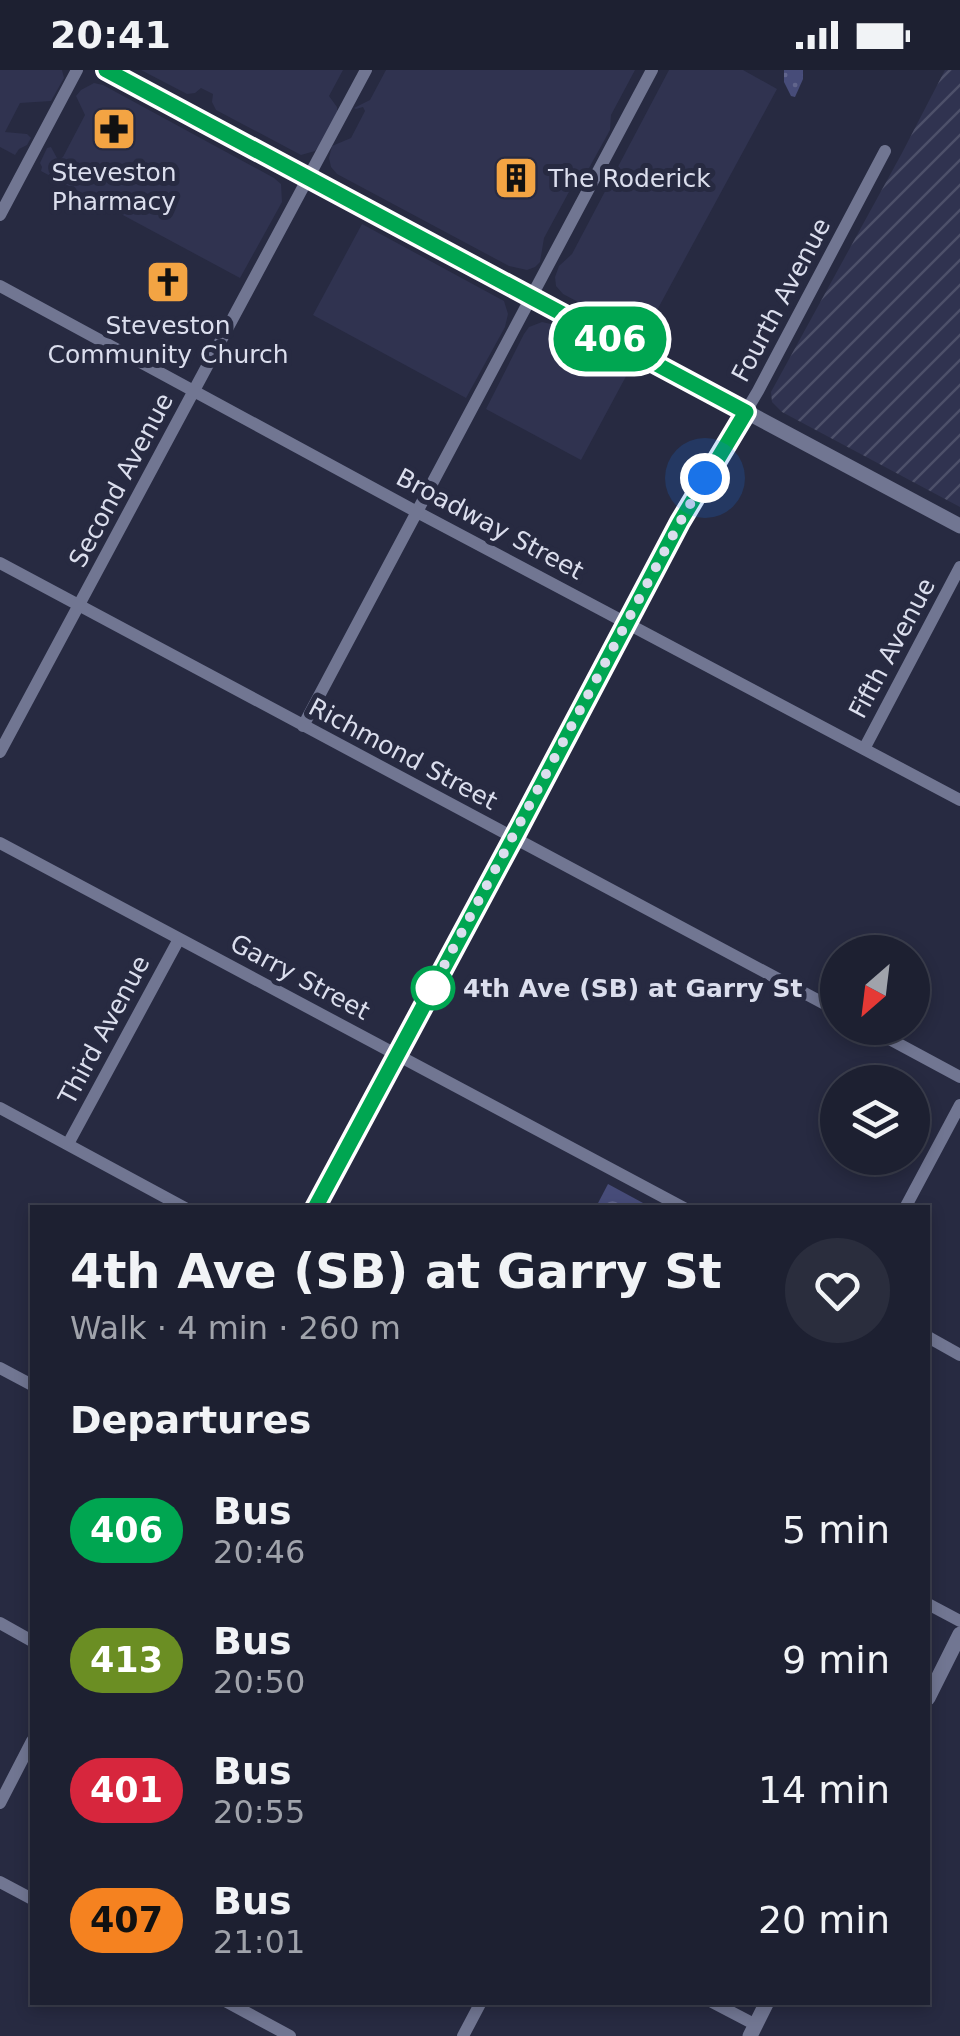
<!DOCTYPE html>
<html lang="en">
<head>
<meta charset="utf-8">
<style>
	:root { --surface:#1d2031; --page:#2a2d3d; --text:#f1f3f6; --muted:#a0a3ab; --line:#3b3e4d }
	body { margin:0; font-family:"DejaVu Sans",sans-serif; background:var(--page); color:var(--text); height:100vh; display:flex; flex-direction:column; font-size:38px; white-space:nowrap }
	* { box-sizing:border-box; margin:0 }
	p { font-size:32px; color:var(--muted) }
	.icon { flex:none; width:55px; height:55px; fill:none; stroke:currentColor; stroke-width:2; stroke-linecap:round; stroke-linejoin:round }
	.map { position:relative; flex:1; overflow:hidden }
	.side { position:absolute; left:30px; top:1135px; width:900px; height:800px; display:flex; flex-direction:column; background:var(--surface); border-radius:0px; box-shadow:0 5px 15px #0003,0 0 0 2px var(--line) }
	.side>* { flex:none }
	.badge { padding:0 20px; border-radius:32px; font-size:35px; line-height:65px }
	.needle { width:65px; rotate:208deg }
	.tools { position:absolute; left:820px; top:865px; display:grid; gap:20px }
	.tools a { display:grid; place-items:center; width:110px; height:110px; border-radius:50%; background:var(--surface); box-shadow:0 5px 15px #0003,0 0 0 2px var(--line); font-size:50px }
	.you { position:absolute; width:50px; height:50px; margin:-25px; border:8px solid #fff; border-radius:50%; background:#1a73e8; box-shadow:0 0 0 15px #1a73e833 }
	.map>.badge { position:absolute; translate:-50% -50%; box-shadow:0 0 0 5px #fff }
	h2 { padding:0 40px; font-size:38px; line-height:90px }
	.round { display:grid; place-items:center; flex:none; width:105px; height:105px; border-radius:52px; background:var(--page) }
	.head { display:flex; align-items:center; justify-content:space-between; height:170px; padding:0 40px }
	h1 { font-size:48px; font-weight:700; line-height:75px }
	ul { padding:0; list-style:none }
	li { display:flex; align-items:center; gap:30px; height:130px; padding:0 40px }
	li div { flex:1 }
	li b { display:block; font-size:38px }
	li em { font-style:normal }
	li .badge { min-width:110px; font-weight:700; text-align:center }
	.status { display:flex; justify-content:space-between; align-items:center; height:70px; padding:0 50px; background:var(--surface); direction:ltr }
	.status svg { height:28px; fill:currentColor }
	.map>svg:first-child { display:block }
	.built { fill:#303350 }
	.industrial { fill:url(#industrial-furrows) }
	.grass { fill:url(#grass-dots) }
	.park { fill:url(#park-crowns) }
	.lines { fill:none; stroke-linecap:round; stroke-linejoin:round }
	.minor { stroke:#717692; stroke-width:12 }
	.tertiary { stroke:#717692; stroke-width:15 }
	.line-casing { stroke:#fff; stroke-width:22 }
	.line { stroke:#00a651; stroke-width:15 }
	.walk { stroke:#dbdeed; stroke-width:10; stroke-dasharray:0 18 }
	.stop-dot { fill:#fff; stroke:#00a651; stroke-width:5 }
	.labels { text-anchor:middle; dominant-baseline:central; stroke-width:10; stroke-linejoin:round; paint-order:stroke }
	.poi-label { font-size:25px; fill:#dbdeed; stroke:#272a41 }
	.street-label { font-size:25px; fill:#dbdeed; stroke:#272a41 }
	.stop-label { font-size:25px; font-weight:bold; fill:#dbdeed; stroke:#272a41; text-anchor:start }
</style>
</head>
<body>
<div class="status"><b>20:41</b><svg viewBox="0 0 49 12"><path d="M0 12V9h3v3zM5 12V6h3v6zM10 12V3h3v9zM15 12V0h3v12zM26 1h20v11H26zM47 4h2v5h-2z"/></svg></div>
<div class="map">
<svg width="960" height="1966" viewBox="0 0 960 1966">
	<defs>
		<pattern id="industrial-furrows" width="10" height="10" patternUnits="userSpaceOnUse" patternTransform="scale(2.5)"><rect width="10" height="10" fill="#303350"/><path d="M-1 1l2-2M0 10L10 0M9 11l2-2" fill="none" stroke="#4d506a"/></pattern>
		<pattern id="grass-dots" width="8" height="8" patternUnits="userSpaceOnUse" patternTransform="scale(2.5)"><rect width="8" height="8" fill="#474c79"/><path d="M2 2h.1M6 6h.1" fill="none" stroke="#61658c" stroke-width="1.8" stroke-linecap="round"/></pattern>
		<pattern id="park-crowns" width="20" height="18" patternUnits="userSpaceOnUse" patternTransform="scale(2.5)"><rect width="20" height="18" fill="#474c79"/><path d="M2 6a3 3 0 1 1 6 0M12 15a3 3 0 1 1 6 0" fill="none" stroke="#61658c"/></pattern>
	</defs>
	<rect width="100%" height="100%" fill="#272a41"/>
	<path class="built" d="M0,0H62L64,8L51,31L20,33L5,62L27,64L31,68L27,75L19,79L15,85L0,77Z
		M141,0H343L329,26L337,37V42L321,74L315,81L301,85L216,40L212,32L213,24L201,18L195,23L187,24Z
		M386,0H635L611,45L610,60L589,98L577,107L544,168L540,192L535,197L527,200L509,196L337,104L331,97L329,88L332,76L351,68L365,41L363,37L356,39L354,38L370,30Z
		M669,0H743L777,19L643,266L563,224L556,216L555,207L559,196L572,184Z
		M94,13L103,15L274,108L281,114L282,132L240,208L41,101L42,97L40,93L47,78L51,77L58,90L63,87L85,45L76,26L81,20Z
		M362,154L504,231L508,244L505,257L466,328L313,245Z
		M542,252L551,254L631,297L581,390L486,339L524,264L529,257Z"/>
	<path class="industrial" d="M945,0H960V437L782,342L772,332L771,322L902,83Z"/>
	<path class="grass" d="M784,0H803V9L795,27L791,26L784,12Z"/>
	<path class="park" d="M608,1114L643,1133L641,1137H596Z"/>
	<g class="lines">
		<path class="minor" d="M0,145L77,0
			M0,216L417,442L960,730
			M0,493L838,941
			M303,656L652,0
			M864,679L960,497
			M0,682L366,0
			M0,773L684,1138
			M869,958L960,1007
			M0,1038L185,1138
			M68,1074L179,869
			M315,1138L513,769L680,452L758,321L885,81
			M905,1138L960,1035
			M928,1267L960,1285
			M0,1298L32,1315
			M928,1534L960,1551
			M0,1553L32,1571
			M0,1733L32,1671
			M0,1812L32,1829
			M227,1932L290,1966
			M712,1932L756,1955
			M463,1966L481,1932"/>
		<path class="tertiary" d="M107,0L960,456
			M928,1628L960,1564
			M750,1966L767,1932"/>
	</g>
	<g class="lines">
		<defs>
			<path id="line" d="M106,0L746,342L680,452L513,769L315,1138"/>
		</defs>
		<use href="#line" class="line-casing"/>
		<use href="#line" class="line"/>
		<path class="walk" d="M433,918L430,922L680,452L705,408"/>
	</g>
	<defs>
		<symbol id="pharmacy-square" viewBox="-11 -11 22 22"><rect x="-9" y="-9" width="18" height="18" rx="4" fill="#f3a443" stroke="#272a41"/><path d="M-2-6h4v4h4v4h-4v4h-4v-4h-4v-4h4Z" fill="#111"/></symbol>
		<symbol id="building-square" viewBox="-11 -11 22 22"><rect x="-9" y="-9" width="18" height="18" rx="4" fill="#f3a443" stroke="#272a41"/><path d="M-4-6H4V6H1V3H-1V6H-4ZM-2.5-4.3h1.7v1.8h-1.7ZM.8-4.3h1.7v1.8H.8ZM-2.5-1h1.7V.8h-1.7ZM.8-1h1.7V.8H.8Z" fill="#111"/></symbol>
		<symbol id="church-square" viewBox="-11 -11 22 22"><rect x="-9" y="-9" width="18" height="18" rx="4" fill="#f3a443" stroke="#272a41"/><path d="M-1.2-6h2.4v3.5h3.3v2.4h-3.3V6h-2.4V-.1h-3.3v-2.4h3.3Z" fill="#111"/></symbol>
	</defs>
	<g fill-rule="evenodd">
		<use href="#pharmacy-square" x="89" y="34" width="50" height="50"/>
		<use href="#building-square" x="491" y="83" width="50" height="50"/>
		<use href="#church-square" x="143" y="187" width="50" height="50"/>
	</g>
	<circle class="stop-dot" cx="433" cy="918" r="20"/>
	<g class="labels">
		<g class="poi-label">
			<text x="114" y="102">Steveston<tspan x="114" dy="29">Pharmacy</tspan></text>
			<text x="548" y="108" text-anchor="start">The Roderick</text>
			<text x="168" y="255">Steveston<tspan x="168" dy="29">Community Church</tspan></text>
		</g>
		<g class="street-label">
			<text transform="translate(781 230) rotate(-62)">Fourth Avenue</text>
			<text transform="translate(121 410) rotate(-62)">Second Avenue</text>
			<text transform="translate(490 454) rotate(28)">Broadway Street</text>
			<text transform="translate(892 578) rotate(-62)">Fifth Avenue</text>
			<text transform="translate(403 684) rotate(28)">Richmond Street</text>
			<text transform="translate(300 907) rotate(28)">Garry Street</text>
			<text transform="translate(104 960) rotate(-62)">Third Avenue</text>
		</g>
		<g class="stop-label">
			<text x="463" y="918">4th Ave (SB) at Garry St</text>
		</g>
	</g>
</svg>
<div class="tools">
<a><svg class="needle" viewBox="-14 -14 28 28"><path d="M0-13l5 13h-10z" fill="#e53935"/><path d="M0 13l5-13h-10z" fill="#a0a3ab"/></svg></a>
<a><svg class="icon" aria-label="layers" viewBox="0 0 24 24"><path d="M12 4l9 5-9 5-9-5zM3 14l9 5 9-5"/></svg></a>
</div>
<div class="you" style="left:705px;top:408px"></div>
<b class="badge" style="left:610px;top:269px;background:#00a651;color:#fff">406</b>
<section class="side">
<div class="head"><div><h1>4th Ave (SB) at Garry St</h1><p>Walk · 4 min · 260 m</p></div><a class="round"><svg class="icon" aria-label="heart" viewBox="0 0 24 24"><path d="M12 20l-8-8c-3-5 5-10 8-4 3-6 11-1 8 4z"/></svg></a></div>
<h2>Departures</h2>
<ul>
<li><span class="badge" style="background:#00a651;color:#fff">406</span><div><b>Bus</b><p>20:46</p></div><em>5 min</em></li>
<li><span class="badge" style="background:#6b8e23;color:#fff">413</span><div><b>Bus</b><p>20:50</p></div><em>9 min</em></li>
<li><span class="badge" style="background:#d7263d;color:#fff">401</span><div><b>Bus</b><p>20:55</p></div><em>14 min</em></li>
<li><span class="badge" style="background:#f58220;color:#111">407</span><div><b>Bus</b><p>21:01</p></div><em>20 min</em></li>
</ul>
</section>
</div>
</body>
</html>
